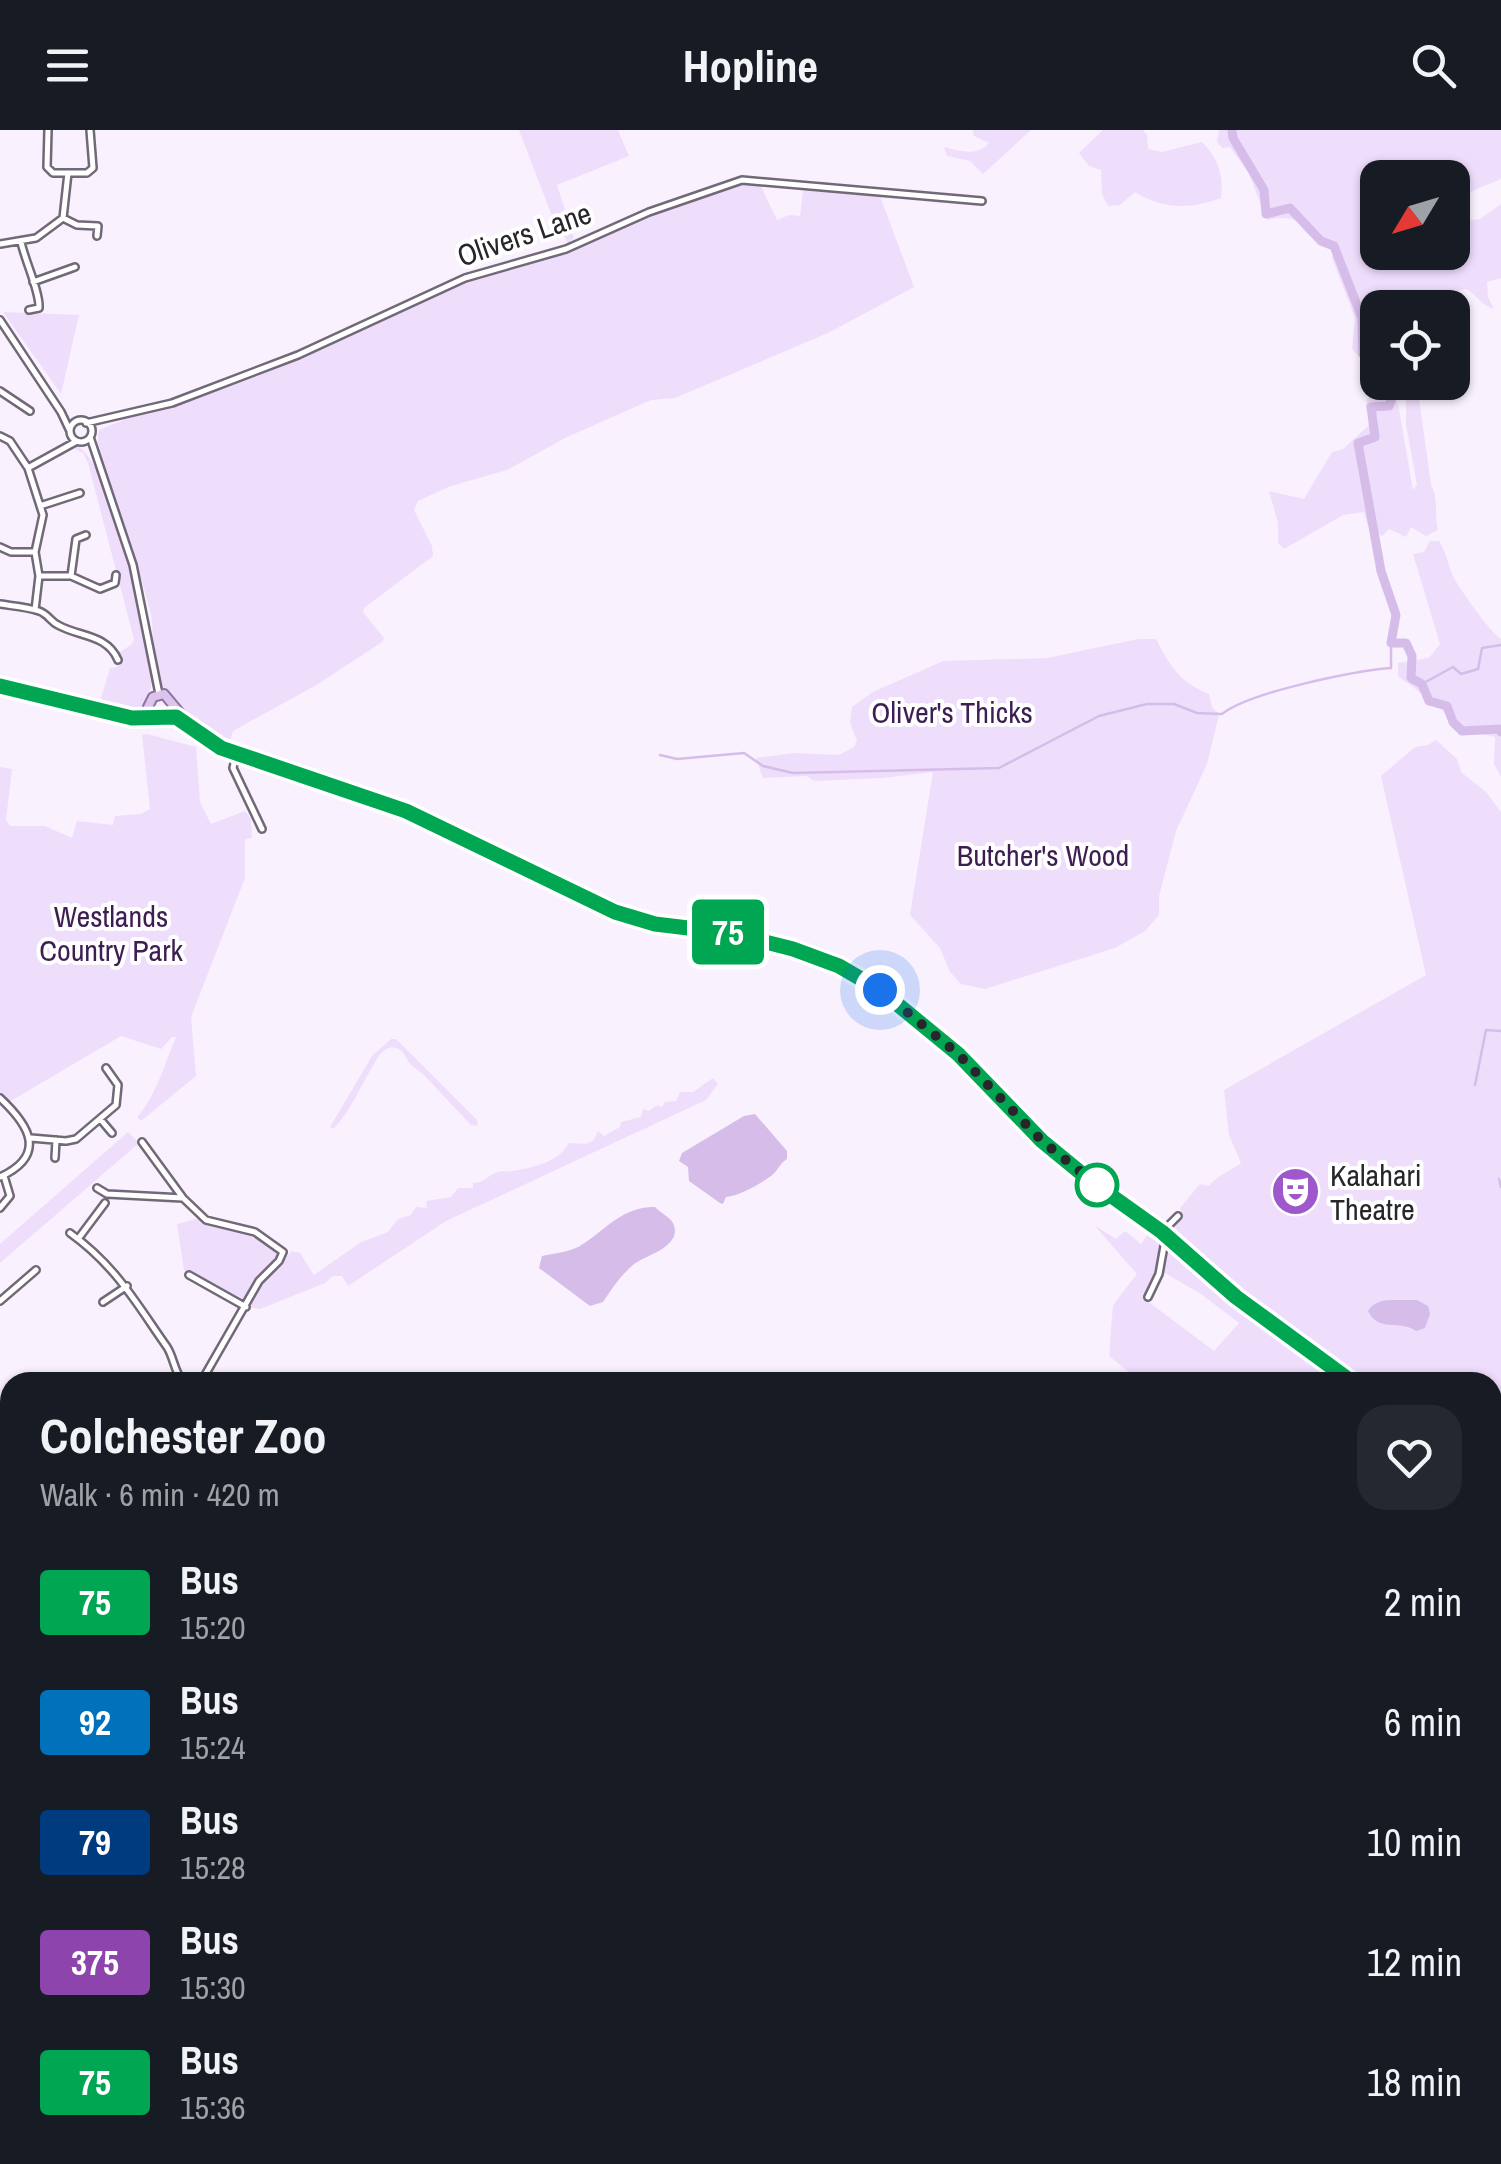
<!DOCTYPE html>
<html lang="en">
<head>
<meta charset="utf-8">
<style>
	:root { --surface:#171b24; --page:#242831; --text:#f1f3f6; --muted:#9ea1a6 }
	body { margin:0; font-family:"Archivo Narrow",sans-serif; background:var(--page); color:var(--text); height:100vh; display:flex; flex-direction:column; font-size:38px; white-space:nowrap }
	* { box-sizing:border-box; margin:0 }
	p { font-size:32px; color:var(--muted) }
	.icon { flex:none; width:55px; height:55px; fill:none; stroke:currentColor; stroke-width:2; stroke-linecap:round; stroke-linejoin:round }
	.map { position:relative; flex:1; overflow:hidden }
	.details { position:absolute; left:0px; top:1242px; width:1502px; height:792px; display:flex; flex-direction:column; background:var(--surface); border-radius:30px 30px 0 0; box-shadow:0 2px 8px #0004 }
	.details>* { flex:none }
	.badge { padding:0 20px; border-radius:8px; font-size:35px; line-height:65px }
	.needle { width:65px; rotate:232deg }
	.controls { position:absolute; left:1360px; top:30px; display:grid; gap:20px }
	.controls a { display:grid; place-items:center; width:110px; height:110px; border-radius:20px; background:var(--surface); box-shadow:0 2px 8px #0004; font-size:50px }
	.you { position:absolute; width:50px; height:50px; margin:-25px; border:8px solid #fff; border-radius:50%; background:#1a73e8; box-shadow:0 0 0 15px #1a73e833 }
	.map>.badge { position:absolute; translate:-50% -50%; box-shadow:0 0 0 5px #fff }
	.round { display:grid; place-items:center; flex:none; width:105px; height:105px; border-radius:30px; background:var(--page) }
	.head { display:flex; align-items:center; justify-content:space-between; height:170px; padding:0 40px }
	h1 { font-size:48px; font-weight:700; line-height:75px }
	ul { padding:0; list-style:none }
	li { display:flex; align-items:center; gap:30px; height:120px; padding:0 40px }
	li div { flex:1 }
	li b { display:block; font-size:38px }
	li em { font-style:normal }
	li .badge { min-width:110px; font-weight:700; text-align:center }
	header { display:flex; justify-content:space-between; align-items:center; height:130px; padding:0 40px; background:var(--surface); font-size:45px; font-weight:700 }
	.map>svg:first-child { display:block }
	.green { fill:#efddfc }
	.water { fill:#d6bde9 }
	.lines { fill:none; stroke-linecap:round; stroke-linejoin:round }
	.stream { stroke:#d6bde9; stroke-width:2.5 }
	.river { stroke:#d6bde9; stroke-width:9 }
	.minor-casing { stroke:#716977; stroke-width:10 }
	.major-casing { stroke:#8d73a1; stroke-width:12 }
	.minor { stroke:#fff; stroke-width:5 }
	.major { stroke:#dcc4ed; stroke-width:8 }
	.line-casing { stroke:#fff; stroke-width:22 }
	.line { stroke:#00a651; stroke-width:15 }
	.walk { stroke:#28252b; stroke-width:10; stroke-dasharray:0 18 }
	.stop-dot { fill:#fff; stroke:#00a651; stroke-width:5 }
	.labels { text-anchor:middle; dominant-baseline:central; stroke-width:8; stroke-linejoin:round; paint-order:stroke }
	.street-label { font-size:30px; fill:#28252b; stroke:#fff }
	.park-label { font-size:30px; fill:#3d1d52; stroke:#fff }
	.poi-label { font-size:30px; fill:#28252b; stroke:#fff; text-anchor:start }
</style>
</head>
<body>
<header><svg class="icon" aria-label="menu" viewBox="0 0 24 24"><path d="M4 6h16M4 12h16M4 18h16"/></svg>Hopline<svg class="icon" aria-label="search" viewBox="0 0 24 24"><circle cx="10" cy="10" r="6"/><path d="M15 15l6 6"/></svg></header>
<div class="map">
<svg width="1501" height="2034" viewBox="0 0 1501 2034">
	<rect width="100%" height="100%" fill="#f9f1fe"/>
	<path class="green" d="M519,0H618L629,26L557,55L574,108L568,113L552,86Z
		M973,0H1031L983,44L970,31L947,26L944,17C961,21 976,27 989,13L974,6Z
		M1103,0H1143L1147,5L1148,19L1162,22L1202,12C1218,28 1224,45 1221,68C1191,79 1163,80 1135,62L1120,75L1108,76L1102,64L1101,40L1089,36L1079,23Z
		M1219,0H1501V49L1453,69L1452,48H1378V122H1452L1453,93L1480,89L1501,74V148L1487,152L1488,167L1494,179C1482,176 1477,165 1466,159L1418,170L1416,177L1378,178L1377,229L1362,230L1352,219L1355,188L1332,128L1333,115C1328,112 1323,112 1318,110C1294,101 1308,82 1267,90L1249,44L1230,17L1222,18L1217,11Z
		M742,50H758L777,90L789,85L800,86L803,61H878L914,157L828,203L675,268L651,270L565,308L507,340L451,356L418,371L414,380L432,416L433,426L364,478L363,482L384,508L382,512L318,554L233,601L229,614C204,605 178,582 164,560C150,539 155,509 151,485C147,465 139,445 133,425C124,392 92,332 99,300L123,290L122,287L182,272L229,255L334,213L453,156L571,120L604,100Z
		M3,182L79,185L61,264Z
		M1392,253H1426L1418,261L1431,355C1439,368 1434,385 1438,400L1426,406L1411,397L1406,407L1389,399L1382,406L1368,396L1364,382L1343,385L1284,419L1278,413V393L1269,361L1304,369L1332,322L1343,319L1378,287L1366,278L1367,269L1392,257L1398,274L1413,360L1417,355L1406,294V262Z
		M77,316C109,330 149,504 152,542C153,553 149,563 147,573L133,583L99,574L110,538L117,537L119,523L132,514L134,509L88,333L83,323L75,319Z
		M1430,411H1439C1447,423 1448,438 1455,450C1463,463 1490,502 1501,509V647L1494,634L1495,607L1454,597L1441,578L1398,546V533L1429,528L1440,514L1413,424L1424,422Z
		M1138,509H1156C1170,536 1179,552 1209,564L1212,577L1219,585L1207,634L1176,701L1159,766V785L1145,801L1115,818L985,859L961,854L950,842L940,818L910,785L933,642L883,648L814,651L807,646L763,648L756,628L794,623L839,625L854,617L857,611L850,593L852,577L873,562L943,531L1047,528Z
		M147,604L196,617L200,672L211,694L245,681L251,689L252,708L245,709V748L191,887L196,946L141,991L137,987C155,968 165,933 176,907H172L161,919L121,906L9,972L0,964V637L12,639L6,690L10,696H45L72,708L77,691L113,695L115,686L141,684L150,679L142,605Z
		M1436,610L1457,629L1461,642L1487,663L1501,682V1361L1493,1357L1492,1252H1364L1235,1161L1198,1131L1173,1095L1183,1087L1180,1078L1200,1054L1209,1056C1217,1045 1230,1042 1241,1033L1229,1005L1224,960L1426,845L1381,646L1415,617L1428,615Z
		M391,909H396L477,990L478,996L471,995C455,978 439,961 423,944C420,941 414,938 411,935C406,929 405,921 396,918C386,914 378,926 374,934C361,955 351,981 333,999L330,997L372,926Z
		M713,948L718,954L706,970L446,1091L348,1156L342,1146H333L325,1153L260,1179L249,1177L264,1149L292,1121L300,1123L314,1145L361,1112L388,1102L398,1089L411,1085L416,1077L427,1078L426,1071L451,1067L458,1058H473V1053C485,1052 485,1048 495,1043C504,1039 503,1043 512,1041C531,1038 558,1033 569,1013L586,1014L594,1010L598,1001L604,1006L620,997L621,992L641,987L643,979L649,981L657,975L662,977L665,972L676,971L680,962H693Z
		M128,1002L139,1013L0,1133V1114Z
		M200,1088L222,1098L248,1100L283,1122L245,1175L184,1140L177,1094Z
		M1094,1095L1116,1109L1125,1101L1141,1114L1152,1098L1162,1106L1157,1143L1146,1170L1214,1221L1239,1193L1201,1164L1163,1142L1164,1112L1233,1171L1338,1248L1330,1252H1141L1109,1226L1113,1175L1137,1144Z
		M1501,1597V1729L1493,1721L1492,1610Z
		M1501,1787V1971L1493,2000L1492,1806Z"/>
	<path class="water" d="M755,984L787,1021V1029C779,1034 778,1041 771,1046C758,1055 741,1065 726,1067L723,1074L720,1073L689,1051L688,1037L679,1031L682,1023L744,986Z
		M655,1077C660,1083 669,1086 673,1093C684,1117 645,1125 633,1135C620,1146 612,1159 603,1172L590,1176L539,1138L542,1126C555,1123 572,1122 583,1114C606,1099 624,1076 655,1077Z
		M1396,1170H1417L1428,1176L1430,1184L1425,1198L1416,1201C1399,1189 1379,1203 1368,1181C1374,1171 1384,1170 1396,1170Z"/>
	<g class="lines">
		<path class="stream" d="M1422,554L1453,537L1461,544L1478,539L1482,518L1501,515
			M660,625L677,629L744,623L763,636L793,643L999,638L1099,586L1147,574H1174L1197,583L1222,584C1250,562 1354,541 1391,538V513
			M1475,955L1486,900L1501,901
			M1499,1049L1501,1057"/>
		<path class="river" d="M1232,0L1233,8L1264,60L1266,84L1290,78L1321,111L1334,116L1362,188L1363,224L1378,227
			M1397,252L1389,276L1371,277L1375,307L1358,313L1381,441L1396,485L1391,513H1406L1412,526L1411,548L1422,554L1429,571L1447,576L1453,592L1462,601L1501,599V602
			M1492,2000L1501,1971
			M1482,2034L1485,2025"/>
		<defs>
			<path id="minor" d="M68,43H87L93,38L90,0
				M63,88L77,95L98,96L97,106
				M21,112C25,131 40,162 39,178L29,180
				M0,114L36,108L63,88L68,43H53L47,37L48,0
				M33,152L75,137
				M0,190L61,282L70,301
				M0,261L30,281
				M70 301a11 11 0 1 1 22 0a11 11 0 1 1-22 0Z
				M86,293L172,273L298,225L465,148L566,119L649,82L742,50L982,71
				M0,306L10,311L28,338L43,385L35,422L39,446L35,480
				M90,307L133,435L159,564
				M28,338L77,311
				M40,376L80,363
				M0,417L11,422H35
				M39,446H71L100,459L115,453L116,445
				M71,446L76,409L86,405
				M0,474C13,476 27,477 39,481C48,484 50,491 58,495C79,507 107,504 118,530
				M236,624L233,638L262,699
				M0,968C29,995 48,1025 0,1047
				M101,990L112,1003
				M31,1008L66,1011L76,1009L116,975L118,955L106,938
				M142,1012L183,1068
				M55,1028L56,1010
				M97,1058L107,1064L183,1068L206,1090L255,1102L283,1122L279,1131L259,1151L201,1252
				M0,1078L10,1066L4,1046
				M1162,1102L1178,1086
				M70,1103C116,1136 136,1173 167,1217C174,1228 174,1241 183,1252
				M78,1109L105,1073
				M189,1145L246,1177
				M1148,1167L1159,1144L1166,1105
				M0,1171L36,1140
				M103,1172L127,1156
				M0,1315L10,1327
				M1492,1391L1498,1378
				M0,1465L10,1477
				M0,1531L10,1527
				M0,1603L10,1591
				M0,1907H10
				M0,1998L10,1991
				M0,2024L12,2034
				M120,2025L122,2034
				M215,2025L226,2034
				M328,2025L335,2034
				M387,2025L406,2034
				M537,2025L547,2034
				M74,2034L80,2025
				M171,2034V2025
				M285,2034L292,2025
				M480,2034L498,2025
				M550,2034L558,2025
				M602,2034L608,2025
				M619,2034L624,2025"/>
			<path id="major" d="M0,556L132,588L152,586
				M148,577L153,567L164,564L190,595L221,619L406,681L608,780L655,793L730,803L793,819L839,836L880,860L958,924L1042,1011L1092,1052L1162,1102L1237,1167L1352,1252
				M151,584L163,589L169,586L173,577
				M1492,1371L1501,1381"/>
		</defs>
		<use href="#minor" class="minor-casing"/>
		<use href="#major" class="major-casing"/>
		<use href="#minor" class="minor"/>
		<use href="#major" class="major"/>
	</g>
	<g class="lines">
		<defs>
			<path id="line" d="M0,556L132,588L176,587L221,618L406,681L615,782L655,794L730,803L793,819L839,836L880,860L958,924L1042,1011L1092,1052L1162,1102L1236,1167L1352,1252"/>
		</defs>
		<use href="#line" class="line-casing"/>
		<use href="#line" class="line"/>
		<path class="walk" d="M880,860L958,924L1042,1011L1097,1055"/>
	</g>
	<defs>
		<symbol id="theatre-disc" viewBox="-11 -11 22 22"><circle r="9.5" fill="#9f58cc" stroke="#fff"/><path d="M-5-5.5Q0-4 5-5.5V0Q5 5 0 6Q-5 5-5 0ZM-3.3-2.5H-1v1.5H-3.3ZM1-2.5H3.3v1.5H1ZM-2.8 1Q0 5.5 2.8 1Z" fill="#fff"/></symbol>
	</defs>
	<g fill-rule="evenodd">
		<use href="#theatre-disc" x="1268" y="1034" width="55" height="55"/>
	</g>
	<circle class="stop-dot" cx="1097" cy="1055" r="20"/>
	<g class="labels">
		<g class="street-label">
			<text transform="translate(524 104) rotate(-19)">Olivers Lane</text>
		</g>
		<g class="park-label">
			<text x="952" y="582">Oliver's Thicks</text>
			<text x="1043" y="725">Butcher's Wood</text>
			<text x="111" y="786">Westlands<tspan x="111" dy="34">Country Park</tspan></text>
		</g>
		<g class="poi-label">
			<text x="1330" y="1045">Kalahari<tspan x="1330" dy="34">Theatre</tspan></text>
		</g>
	</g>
</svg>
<div class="controls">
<a><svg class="needle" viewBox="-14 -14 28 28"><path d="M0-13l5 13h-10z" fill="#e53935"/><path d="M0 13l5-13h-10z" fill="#9ea1a6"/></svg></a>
<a><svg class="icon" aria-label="locate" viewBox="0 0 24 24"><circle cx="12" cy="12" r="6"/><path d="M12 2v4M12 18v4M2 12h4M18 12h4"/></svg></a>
</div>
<div class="you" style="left:880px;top:860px"></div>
<b class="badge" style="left:728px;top:802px;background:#00a651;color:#fff">75</b>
<section class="details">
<div class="head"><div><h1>Colchester Zoo</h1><p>Walk · 6 min · 420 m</p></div><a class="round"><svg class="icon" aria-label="heart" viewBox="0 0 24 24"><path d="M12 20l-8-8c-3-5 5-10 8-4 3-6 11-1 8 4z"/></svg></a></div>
<ul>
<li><span class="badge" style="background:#00a651;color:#fff">75</span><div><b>Bus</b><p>15:20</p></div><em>2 min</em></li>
<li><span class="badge" style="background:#0072bc;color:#fff">92</span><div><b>Bus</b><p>15:24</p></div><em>6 min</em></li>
<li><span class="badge" style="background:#003b80;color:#fff">79</span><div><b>Bus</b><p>15:28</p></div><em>10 min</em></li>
<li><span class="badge" style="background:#8e44ad;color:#fff">375</span><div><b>Bus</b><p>15:30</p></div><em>12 min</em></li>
<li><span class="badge" style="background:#00a651;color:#fff">75</span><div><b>Bus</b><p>15:36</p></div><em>18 min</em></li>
</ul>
</section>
</div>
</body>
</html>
